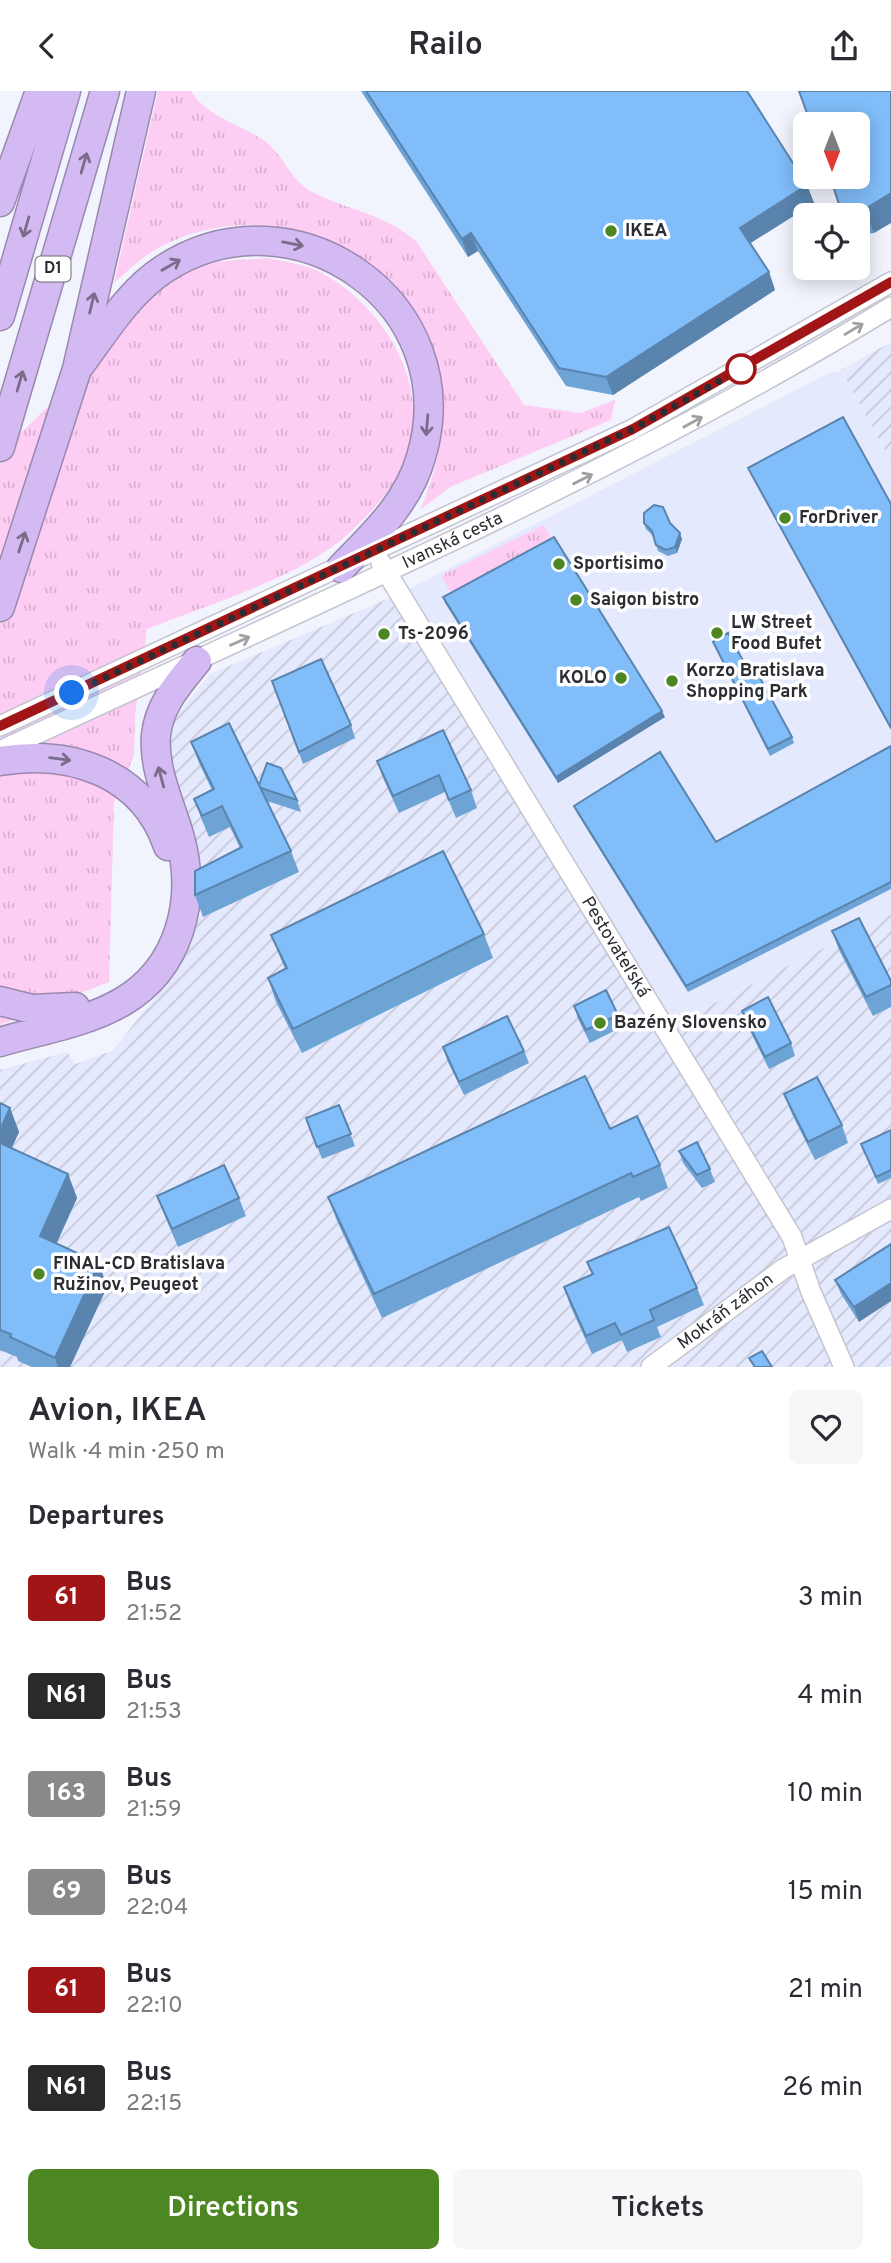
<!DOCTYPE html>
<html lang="en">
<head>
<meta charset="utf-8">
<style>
	:root { --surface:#fff; --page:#f7f7f7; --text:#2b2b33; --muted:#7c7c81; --accent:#4d8723 }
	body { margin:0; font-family:Overpass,sans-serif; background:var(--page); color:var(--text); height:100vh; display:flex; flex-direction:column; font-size:26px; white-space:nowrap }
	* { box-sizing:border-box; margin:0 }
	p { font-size:23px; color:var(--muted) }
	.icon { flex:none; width:38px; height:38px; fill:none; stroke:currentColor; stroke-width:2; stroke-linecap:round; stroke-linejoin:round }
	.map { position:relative; height:1276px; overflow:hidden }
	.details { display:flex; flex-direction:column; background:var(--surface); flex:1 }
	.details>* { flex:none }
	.badge { padding:0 14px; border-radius:5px; font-size:24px; line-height:46px }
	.needle { width:46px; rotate:180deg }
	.buttons { position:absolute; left:793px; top:21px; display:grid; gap:14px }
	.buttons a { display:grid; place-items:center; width:77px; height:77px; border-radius:10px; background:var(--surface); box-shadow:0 4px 18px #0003; font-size:35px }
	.you { position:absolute; width:35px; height:35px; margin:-18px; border:5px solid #fff; border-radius:50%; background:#1a73e8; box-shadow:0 0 0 10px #1a73e833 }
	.map>.badge { position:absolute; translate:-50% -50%; box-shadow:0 0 0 4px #fff }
	h2 { padding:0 28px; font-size:26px; line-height:63px }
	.round { display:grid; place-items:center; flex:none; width:74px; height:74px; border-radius:10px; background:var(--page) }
	.overview { display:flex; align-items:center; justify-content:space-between; height:119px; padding:0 28px }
	h1 { font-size:33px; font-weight:600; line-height:52px }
	.primary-button { display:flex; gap:14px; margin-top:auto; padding:14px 28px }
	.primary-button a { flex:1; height:80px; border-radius:10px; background:var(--accent); color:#fff; font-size:28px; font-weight:600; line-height:80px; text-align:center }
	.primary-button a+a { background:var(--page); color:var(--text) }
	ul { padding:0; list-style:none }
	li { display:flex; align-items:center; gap:21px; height:98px; padding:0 28px }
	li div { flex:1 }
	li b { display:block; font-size:26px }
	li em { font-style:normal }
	li .badge { min-width:77px; font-weight:700; text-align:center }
	header { display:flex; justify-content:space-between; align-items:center; height:91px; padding:0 28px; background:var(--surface); font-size:32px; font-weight:600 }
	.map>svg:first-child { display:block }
	.built { fill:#e5e9fd }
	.industrial { fill:url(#industrial-furrows) }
	.grass { fill:url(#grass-tufts) }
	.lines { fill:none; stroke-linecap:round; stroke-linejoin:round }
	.minor-casing { stroke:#c3c5d1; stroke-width:22 }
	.highway-casing { stroke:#9989af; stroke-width:31 }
	.minor { stroke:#fff; stroke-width:19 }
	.highway { stroke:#d4baf2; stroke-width:28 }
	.wall { fill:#6ea3d6 }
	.shaded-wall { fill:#5a84ae }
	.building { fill:#80bdf9; stroke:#5a84ae; stroke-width:2 }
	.oneway { stroke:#786c88 }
	.oneway2 { stroke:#a0a0a3 }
	.line-casing { stroke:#fff; stroke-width:16 }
	.line { stroke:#a21517; stroke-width:10 }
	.walk { stroke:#2c2d32; stroke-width:7; stroke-dasharray:0 12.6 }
	.poi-dot { fill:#4d8723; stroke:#fff; stroke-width:2.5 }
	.stop-dot { fill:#fff; stroke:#a21517; stroke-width:3.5 }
	.labels { text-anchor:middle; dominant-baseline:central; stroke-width:7; stroke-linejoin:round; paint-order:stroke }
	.shield { fill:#fff; stroke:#6b6c70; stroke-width:2 }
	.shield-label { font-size:16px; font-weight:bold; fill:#2c2d32 }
	.poi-label { font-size:18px; font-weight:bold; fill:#2c2d32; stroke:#fff; text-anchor:start }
	.street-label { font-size:18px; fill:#2c2d32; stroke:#fff }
</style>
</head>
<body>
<header><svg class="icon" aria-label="back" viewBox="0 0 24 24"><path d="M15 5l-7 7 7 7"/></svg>Railo<svg class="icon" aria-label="share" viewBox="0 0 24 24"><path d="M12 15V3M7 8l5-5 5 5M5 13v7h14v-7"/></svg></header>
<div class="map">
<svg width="891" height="1276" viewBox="0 0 891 1276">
	<defs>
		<pattern id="industrial-furrows" width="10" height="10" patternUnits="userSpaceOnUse" patternTransform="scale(1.75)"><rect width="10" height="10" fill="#e5e9fd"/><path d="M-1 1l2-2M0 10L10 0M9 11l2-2" fill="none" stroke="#c5c8d9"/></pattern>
		<pattern id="grass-tufts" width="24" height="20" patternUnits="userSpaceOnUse" patternTransform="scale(1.75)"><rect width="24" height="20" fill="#fecdf3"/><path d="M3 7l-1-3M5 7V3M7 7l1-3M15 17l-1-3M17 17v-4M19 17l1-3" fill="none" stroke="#dab0d1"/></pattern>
	</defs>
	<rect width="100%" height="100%" fill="#f1f3fd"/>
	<path class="built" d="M841,280L891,370V823L678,930L662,929L399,503L829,282Z"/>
	<path class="industrial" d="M891,251V370L841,279Z
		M399,503L662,929L679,930L891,823V1276H0V979L67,961L75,973L112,960L177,880L191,853L202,817V778L173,678L170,652L174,628L210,583Z"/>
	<path class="grass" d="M158,0H191C206,26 243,34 266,51C285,66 291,91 314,102C352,121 379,120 416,150L524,314L581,322L615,309L611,329L450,396L420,419C442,371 451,309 432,258C392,149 261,103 160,156C143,165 128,179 114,192Z
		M268,167C284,171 305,173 320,181C384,215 433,294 406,368C396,396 363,431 340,450C289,490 207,514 147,538L135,624L134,665L114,711L109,891L0,934V362L96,269L153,197L212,171Z
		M544,434L551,446L454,501L449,499L442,486L446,482Z"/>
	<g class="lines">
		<defs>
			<g id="minor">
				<path id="s1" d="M381,472L792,1146L811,1201L844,1276"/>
				<path d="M0,635L633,338L891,191"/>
				<path id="s2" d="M0,660C301,519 606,390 891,216"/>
				<path id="s3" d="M651,1276L783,1178L891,1118"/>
			</g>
			<path id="highway" d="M0,111L40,0
				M0,225L66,0
				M77,278C103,244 127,202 164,178C294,93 467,213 421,366C408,412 374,443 341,477
				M0,356L105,0
				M0,516L77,278L141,0
				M0,670C71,658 143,682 168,755
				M0,910L32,918L75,916
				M0,951C40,939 86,932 122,911C180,877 197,809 180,747C171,714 153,679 156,644C159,614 179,592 197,570"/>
		</defs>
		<use href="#minor" class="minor-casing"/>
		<use href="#highway" class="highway-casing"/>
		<use href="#minor" class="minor"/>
		<use href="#highway" class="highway"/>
	</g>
	<path class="wall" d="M361,0H747L807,94L814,112L750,152L769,181L775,199L613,304L566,295L478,160L468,166Z
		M891,0L874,142L860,144L858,142V124H843L830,86Z
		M748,377L891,413V639L751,383Z
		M644,432H670L682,448L677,462L668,465L658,460L654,446L646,438Z
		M443,506L665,626L558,692L445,512Z
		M713,551L792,646L794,652L770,665Z
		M272,590L351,634L355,647L303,673Z
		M443,639L471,699L477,717L456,727L445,701L399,722L383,687L377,670Z
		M191,651L259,694L297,709L301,721L267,710L291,760L299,781L203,826L195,804L240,757L230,736L209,746L202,729L194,708L212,699L199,672Z
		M891,655V798L688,901L577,722L574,715L716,751Z
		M832,840L891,890V916L873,925L839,859Z
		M484,843L493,867L302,962L276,911L268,887L285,878L271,844Z
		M574,915L618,924L622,936L590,952L578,928Z
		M742,920L791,952L795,965L769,978L746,932Z
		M443,956L524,960L529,972L464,1004L447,969Z
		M784,1003L842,1034L848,1052L815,1069L791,1021Z
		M0,1012L10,1017L19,1041L11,1057L68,1083L77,1107L56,1153L99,1172L107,1196L70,1276H32L18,1270L17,1266L0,1259Z
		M339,1014L355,1055L322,1068L306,1027Z
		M610,1038L660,1074L668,1097L641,1110L639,1106L382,1227L337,1130L328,1106Z
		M891,1039V1087L878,1093L861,1053Z
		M679,1060L710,1078L715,1091L702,1097L683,1072Z
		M157,1105L239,1107L246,1125L178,1156L164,1123Z
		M891,1153L859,1231L841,1203L835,1189Z
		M587,1171L697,1197L704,1214L657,1236L661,1246L627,1261L622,1249L592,1263L570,1214L564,1196L592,1184Z"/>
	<path class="shaded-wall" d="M807,94L814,112L746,155L740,137Z
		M891,102V132L874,142L865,118Z
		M471,142L478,160L468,166L462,148Z
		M769,181L775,199L613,304L606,286Z
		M680,442L682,448L677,462L675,456Z
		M662,620L665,626L558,692L556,686Z
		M10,1017L19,1041L4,1074L0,1063V1039Z
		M68,1083L77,1107L49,1169L40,1145Z
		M99,1172L107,1196L70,1276H58L55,1267Z
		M891,1192V1210L859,1231L854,1216Z"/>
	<path class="building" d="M366,0H747L807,94L740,137L769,181L606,286L559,277L471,142L462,148Z
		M799,0H891V102L865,118L851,120L839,113L830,86H858V33H811Z
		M843,326L891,413V637L748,377Z
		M654,414L663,416L670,432L680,442L675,456L666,459L656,454L652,440L644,432V422Z
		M554,446L662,620L556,686L443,506Z
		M728,542L753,588L759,585L792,646L768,658L713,551Z
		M321,568L351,634L299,661L272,590Z
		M229,632L291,760L195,804V780L242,756L222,715L202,725L194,708L214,698L191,651Z
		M443,639L471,699L449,709L439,684L393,705L377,670Z
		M891,655V791L686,895L574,715L660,661L716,751Z
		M267,672L281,677L297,709L261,697L259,694Z
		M443,760L484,843L293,938L268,887L287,877L271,844Z
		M859,827L891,890V894L866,906L832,840Z
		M606,899L618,924L586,939L574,915Z
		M768,906L791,952L765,966L742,920Z
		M507,925L524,960L459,991L443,956Z
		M585,985L610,1038L637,1025L660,1074L633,1086L631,1082L374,1203L328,1106Z
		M817,986L842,1034L808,1051L784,1003Z
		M0,1012L10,1017L0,1039Z
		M339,1014L351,1043L317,1056L306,1027Z
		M891,1039V1079L876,1086L861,1053Z
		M697,1051L710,1078L697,1084L679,1060Z
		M0,1052L68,1083L40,1145L99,1172L55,1267L10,1246L11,1243L0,1239Z
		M224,1074L239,1107L172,1138L157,1105Z
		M669,1136L697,1197L650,1219L654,1229L621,1244L615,1232L586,1245L564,1196L593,1183L587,1171Z
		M891,1153V1192L854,1216L835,1189Z
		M762,1260L772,1276H755L749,1267Z"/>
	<defs><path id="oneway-shaft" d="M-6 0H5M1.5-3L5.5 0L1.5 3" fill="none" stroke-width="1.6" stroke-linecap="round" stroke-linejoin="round" transform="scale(1.75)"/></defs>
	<g class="oneway">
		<use href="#oneway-shaft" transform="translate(84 72) rotate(-74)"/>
		<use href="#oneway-shaft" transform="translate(26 136) rotate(106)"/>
		<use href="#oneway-shaft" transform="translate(293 153) rotate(11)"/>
		<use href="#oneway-shaft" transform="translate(171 174) rotate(-30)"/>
		<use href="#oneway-shaft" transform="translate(92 212) rotate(-77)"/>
		<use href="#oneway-shaft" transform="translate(20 290) rotate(-74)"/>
		<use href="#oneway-shaft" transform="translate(427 334) rotate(95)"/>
		<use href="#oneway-shaft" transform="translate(22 451) rotate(-72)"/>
		<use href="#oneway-shaft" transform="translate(60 668) rotate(7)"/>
		<use href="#oneway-shaft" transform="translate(161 686) rotate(-105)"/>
	</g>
	<g class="oneway2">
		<use href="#oneway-shaft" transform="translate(854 238) rotate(-31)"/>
		<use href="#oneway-shaft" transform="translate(693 331) rotate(-29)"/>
		<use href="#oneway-shaft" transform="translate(583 388) rotate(-27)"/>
		<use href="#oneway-shaft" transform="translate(240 550) rotate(-24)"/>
	</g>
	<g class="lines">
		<defs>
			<path id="line" d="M0,635L633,338L891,191"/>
		</defs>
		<use href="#line" class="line-casing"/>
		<use href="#line" class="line"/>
		<path class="walk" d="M72,602L633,338L741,278"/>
	</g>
	<g class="poi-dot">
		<circle cx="611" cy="140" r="7"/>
		<circle cx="785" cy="427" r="7"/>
		<circle cx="559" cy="473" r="7"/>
		<circle cx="576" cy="509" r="7"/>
		<circle cx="717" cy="542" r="7"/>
		<circle cx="384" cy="543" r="7"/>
		<circle cx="621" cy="587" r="7"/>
		<circle cx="672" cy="590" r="7"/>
		<circle cx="600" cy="932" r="7"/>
		<circle cx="39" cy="1183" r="7"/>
	</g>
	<circle class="stop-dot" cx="741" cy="278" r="14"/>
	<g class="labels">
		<rect class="shield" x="35.5" y="165.5" width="35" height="25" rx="5"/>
		<g class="shield-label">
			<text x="53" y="178">D1</text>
		</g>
		<g class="poi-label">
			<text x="625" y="140">IKEA</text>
			<text x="799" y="427">ForDriver</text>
			<text x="573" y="473">Sportisimo</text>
			<text x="590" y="509">Saigon bistro</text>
			<text x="731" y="532">LW Street<tspan x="731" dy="21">Food Bufet</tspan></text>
			<text x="398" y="543">Ts-2096</text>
			<text x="686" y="580">Korzo Bratislava<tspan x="686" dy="21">Shopping Park</tspan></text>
			<text x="607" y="587" text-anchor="end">KOLO</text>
			<text x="614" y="932">Bazény Slovensko</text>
			<text x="53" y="1173">FINAL-CD Bratislava<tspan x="53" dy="21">Ružinov, Peugeot</tspan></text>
		</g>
		<g class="street-label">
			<text stroke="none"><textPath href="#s2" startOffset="499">Ivanská cesta</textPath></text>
			<text stroke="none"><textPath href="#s1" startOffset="450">Pestovateľská</textPath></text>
			<text stroke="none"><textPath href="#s3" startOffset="93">Mokráň záhon</textPath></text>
		</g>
	</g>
</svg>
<div class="buttons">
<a><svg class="needle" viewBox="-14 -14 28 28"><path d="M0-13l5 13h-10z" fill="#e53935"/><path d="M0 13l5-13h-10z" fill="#7c7c81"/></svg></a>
<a><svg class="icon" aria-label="locate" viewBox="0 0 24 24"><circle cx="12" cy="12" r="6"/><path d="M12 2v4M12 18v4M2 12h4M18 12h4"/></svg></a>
</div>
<div class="you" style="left:72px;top:602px"></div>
</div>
<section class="details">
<div class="overview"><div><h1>Avion, IKEA</h1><p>Walk · 4 min · 250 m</p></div><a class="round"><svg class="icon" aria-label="heart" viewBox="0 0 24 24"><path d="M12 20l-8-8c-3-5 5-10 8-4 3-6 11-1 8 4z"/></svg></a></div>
<h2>Departures</h2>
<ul>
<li><span class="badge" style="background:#a21517;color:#fff">61</span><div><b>Bus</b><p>21:52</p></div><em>3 min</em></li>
<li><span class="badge" style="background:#2b2a29;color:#fff">N61</span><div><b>Bus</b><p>21:53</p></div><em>4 min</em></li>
<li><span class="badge" style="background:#898989;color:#fff">163</span><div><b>Bus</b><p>21:59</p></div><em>10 min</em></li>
<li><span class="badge" style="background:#898989;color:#fff">69</span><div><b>Bus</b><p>22:04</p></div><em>15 min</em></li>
<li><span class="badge" style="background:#a21517;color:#fff">61</span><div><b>Bus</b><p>22:10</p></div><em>21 min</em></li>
<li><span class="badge" style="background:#2b2a29;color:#fff">N61</span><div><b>Bus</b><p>22:15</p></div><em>26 min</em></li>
</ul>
<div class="primary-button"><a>Directions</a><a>Tickets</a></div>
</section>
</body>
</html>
